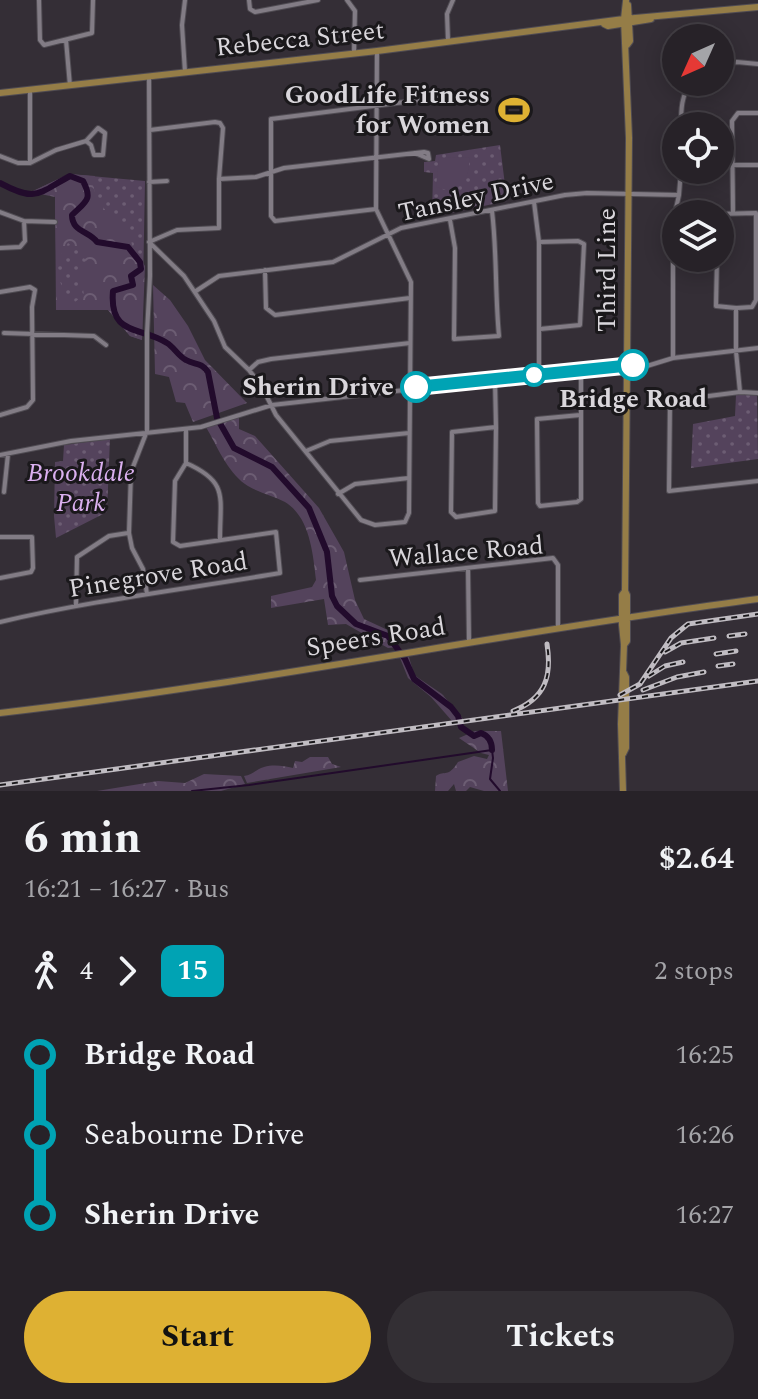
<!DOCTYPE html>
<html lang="en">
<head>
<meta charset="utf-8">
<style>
	:root { --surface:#272228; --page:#332f34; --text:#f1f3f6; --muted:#a4a4a8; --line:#433f45; --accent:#deb133 }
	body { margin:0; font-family:Spectral,serif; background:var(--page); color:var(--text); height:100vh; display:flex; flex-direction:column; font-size:30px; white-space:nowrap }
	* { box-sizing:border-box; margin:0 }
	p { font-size:26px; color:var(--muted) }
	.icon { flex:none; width:44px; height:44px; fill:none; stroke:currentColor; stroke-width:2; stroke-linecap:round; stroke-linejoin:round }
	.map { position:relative; height:791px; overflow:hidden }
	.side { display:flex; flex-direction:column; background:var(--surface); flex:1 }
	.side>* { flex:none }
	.badge { padding:0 16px; border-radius:12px; font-size:28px; line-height:52px }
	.needle { width:52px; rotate:225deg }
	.controls { position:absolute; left:662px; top:24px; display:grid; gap:16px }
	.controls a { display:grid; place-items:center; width:72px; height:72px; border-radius:50%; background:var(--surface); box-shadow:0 4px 20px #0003,0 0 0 2px var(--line); font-size:40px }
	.map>.badge { position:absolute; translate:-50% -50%; box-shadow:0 0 0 4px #fff }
	.legs { display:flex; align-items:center; gap:12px; height:88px; padding:0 24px; font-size:26px }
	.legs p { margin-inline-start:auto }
	.head { display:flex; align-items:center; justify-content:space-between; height:136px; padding:0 24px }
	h1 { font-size:44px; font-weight:700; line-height:60px }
	.action { display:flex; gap:16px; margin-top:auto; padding:16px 24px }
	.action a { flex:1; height:92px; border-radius:48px; background:var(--accent); color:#111; font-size:32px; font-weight:700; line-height:92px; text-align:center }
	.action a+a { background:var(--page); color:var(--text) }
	ul { padding:0 24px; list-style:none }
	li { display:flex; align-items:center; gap:28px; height:80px; font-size:30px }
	li i { display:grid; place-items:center; width:12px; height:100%; margin:0 10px; background:currentColor }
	li i::after { content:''; width:20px; height:20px; margin:-10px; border:6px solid; border-radius:50%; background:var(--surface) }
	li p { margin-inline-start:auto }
	li:first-child i { background:linear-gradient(#0000 50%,currentColor 0) }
	li:last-child i { background:linear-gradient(currentColor 50%,#0000 0) }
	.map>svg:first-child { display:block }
	.green { fill:url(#green-dots) }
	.forest { fill:url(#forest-crowns) }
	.pitch { fill:#54435c }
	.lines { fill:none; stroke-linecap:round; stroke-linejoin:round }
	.stream { stroke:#220b2c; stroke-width:2 }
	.river { stroke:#220b2c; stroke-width:6 }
	.minor-casing { stroke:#504c53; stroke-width:6 }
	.major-casing { stroke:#504c53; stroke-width:8 }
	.minor { stroke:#827c85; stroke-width:4 }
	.major { stroke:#957d47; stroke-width:6 }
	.rail-casing { stroke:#c0bcc2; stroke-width:5 }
	.rail { stroke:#1a181b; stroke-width:2; stroke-dasharray:6; stroke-linecap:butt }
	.line-1-casing { stroke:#fff; stroke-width:18 }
	.line-1 { stroke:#00a3b4; stroke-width:12 }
	.stop-1-dot { fill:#fff; stroke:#00a3b4; stroke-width:4 }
	.labels { text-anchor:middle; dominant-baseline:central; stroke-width:6; stroke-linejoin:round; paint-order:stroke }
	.street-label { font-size:26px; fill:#d9d6db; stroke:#1a181b }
	.poi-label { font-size:26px; font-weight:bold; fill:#d9d6db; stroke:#1a181b; text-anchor:end }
	.stop-label { font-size:26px; font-weight:bold; fill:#d9d6db; stroke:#1a181b; text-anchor:end }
	.park-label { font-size:26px; font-style:italic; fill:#dbb0f0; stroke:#1a181b }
</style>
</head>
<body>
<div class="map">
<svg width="758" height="791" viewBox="0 0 758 791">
	<defs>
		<pattern id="green-dots" width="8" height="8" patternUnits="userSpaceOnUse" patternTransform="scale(2)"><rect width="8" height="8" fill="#54435c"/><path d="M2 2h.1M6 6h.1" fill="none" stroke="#6c5d73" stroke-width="1.8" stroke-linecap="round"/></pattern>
		<pattern id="forest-crowns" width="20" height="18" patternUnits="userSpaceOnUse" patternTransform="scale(2)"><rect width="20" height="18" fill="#54435c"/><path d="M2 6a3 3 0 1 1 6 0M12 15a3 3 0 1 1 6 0" fill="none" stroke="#6c5d73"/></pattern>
	</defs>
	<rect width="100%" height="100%" fill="#342e36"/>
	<path class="green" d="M500,145L507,201L432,217L433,173L424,172V162L435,161L436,155Z
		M69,174L145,181L142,340L130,336L108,310H56L55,197L31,192Z
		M736,395H757L758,459L691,468L693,424L735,416Z
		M110,439L107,512L56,538L54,516L55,462L63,461L64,445Z"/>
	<path class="forest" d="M69,174L95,176L93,186L98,201L120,228L130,236L132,245L145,266L142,340L130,336L108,310H56V273L67,297L75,302L84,295L80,271L89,266L81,253L68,243L61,255L56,253L55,196L31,192Z
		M153,285L170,300L188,326L205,360L247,403L193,422L185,403L176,402L169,377L155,374Z
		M239,417V429L255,436L319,508L344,552L355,600L364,619L392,632L398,647L388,648L346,624L328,625L324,599L271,608V596L312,587L316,580C313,554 310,517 285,502C272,495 256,492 245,484C227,471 217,446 206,427Z
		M409,657L414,675L442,694L463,719L452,721L431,697L408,678L400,658Z
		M475,731H501L508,791H484L470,787L466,791H456L454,784L448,791H435L436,776C445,770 448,778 458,762L474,756L487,759L489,755L481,753L459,738Z
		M310,757H328L332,764L341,767L247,783L244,776C253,775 256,769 264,767C274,764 284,766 293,768L295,761L302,762Z
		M204,774L241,776L245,784L221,791H97L158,781L185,783Z"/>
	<path class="pitch" d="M469,157C470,174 466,183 450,191L436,187L439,158Z"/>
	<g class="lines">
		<path class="stream" d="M192,791L249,785L492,750L493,758L490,779L500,791"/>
		<path class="river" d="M0,183C37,203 38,193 70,176L83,181C93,200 86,201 72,215C72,232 89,231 97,242L128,247L140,262L141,269L131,276L133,285L113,291C109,337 141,326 167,343C174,347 178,356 186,360C195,365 201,362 208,372L217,418L234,448L272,467L309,508L327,552L332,596L337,606L356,624L388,636L405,659L414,679L451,707L458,716L461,727L474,736L481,733C489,736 492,742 492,750"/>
		<defs>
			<path id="minor" d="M39,0L40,40L44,45L92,33L93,0
				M185,0L182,25L185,72
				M249,0L250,9L255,12L318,0
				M347,0L355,11L354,53
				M66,40L70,86
				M448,40L447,14L453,0
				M720,65L737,62L758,64
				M681,126C681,111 681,94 692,82
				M0,156L18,163H30L56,150L86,141L98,128L105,133L103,155H94L91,145L86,141
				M30,163V90
				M720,165H758
				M219,179L256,177L284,168L424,152L428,153L429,159L415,153
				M149,182L167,181
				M534,202L539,242V374
				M376,209L275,221L271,216V119L444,97
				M0,212L24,221L55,222
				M733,213L732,121L738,113H758
				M718,214L756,213V300L752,307L737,308
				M450,220L455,248L454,339L499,336C495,294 497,252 492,211
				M149,242L184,276L214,321L225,347L249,370L262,387L276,415L361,520L375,525L405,522L409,513L411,282L376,209L377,51
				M149,242L177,230L219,228V179L223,128L220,123L215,122L150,130
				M540,242L578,241L584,244L580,325L540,329
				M0,248L20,247L25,241L24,221
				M717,258L716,306L736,308V351L740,392
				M265,270L266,308L275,315L410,298
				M196,291L219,276L333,262L401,228L565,195L587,193L679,195
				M0,292L30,287L35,290L32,307L33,400L27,407L0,415
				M4,333L94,336L106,345
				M673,358V222L679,195L681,170
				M249,370L258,362L271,359L410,343
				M495,380L496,427L452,432L451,512L456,517L495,511L496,427
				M758,393L740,392L670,401L669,491L758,481
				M580,415L537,419L538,503L540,506L577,502L581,499V370
				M306,451L330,441L409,433
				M0,455L71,441L201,427L272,405L600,368L647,366L673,358L758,348
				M186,463C229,482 220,497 220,539
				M4,492L8,454
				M338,494L355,484L409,478
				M0,537H32L33,568L31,572L0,578
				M468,568L469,642
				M360,580L553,558L558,565V628
				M147,594L143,569L132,548L129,533L131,472L147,431V333L150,276L149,77
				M76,605L77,557L109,536L128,533
				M0,622C93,600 187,589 280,573L276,532L180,546L173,542L175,481L186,463V429"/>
			<path id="major" d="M604,24L608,26L651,19
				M627,45L630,41L628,5
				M0,93L377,51L624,19L758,7
				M624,645L627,641V595L625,591L629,138L624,19L626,1
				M0,713C254,684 505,632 758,599
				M623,754L626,748V677L624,673
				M623,791L621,724L624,645L622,625V595L625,591"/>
		</defs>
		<use href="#minor" class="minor-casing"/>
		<use href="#major" class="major-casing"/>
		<use href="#minor" class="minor"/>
		<use href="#major" class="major"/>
		<defs>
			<path id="rail" d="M729,636L745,634
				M665,652L681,643L714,638
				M716,654L736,651
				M718,666L733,664
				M649,676L665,666L683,662
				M643,690L677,677L704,672
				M620,695L640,684L671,638L688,624L758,614
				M513,711C546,698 552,676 547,644
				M0,785L758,681"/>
		</defs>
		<use href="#rail" class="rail-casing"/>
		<use href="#rail" class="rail"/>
	</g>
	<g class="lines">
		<defs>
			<path id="line-1" d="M416,387L633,365"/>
		</defs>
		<use href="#line-1" class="line-1-casing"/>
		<use href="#line-1" class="line-1"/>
	</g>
	<defs>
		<symbol id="stadium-bare" viewBox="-9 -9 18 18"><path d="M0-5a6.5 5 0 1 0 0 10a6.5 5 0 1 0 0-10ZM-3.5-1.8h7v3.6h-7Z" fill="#deb133" stroke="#1a181b" stroke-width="2.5" paint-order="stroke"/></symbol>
	</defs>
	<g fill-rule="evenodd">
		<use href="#stadium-bare" x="492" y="88" width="44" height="44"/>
	</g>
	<g class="stop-1-dot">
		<circle cx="633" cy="365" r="14"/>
		<circle cx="534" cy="375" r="10"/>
		<circle cx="416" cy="387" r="14"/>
	</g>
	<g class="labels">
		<g class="street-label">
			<text transform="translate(300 39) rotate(-6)">Rebecca Street</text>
			<text transform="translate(476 197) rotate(-12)">Tansley Drive</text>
			<text transform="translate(607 270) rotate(-90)">Third Line</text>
			<text transform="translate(466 552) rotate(-5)">Wallace Road</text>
			<text transform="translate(158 575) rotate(-9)">Pinegrove Road</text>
			<text transform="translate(376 637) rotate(-9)">Speers Road</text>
		</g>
		<g class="poi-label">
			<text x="490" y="95">GoodLife Fitness<tspan x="490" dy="30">for Women</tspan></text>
		</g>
		<g class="stop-label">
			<text x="394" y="387">Sherin Drive</text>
			<text x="633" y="399" text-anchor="middle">Bridge Road</text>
		</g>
		<g class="park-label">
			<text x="81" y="473">Brookdale<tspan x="81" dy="30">Park</tspan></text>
		</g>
	</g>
</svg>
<div class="controls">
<a><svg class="needle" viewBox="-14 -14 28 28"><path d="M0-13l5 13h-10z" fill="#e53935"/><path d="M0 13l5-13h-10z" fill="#a4a4a8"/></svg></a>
<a><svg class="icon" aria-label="locate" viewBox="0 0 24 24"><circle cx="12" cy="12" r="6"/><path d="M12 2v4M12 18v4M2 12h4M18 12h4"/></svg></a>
<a><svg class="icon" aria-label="layers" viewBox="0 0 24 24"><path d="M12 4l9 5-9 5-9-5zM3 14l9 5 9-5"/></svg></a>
</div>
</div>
<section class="side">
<div class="head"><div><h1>6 min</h1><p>16:21 – 16:27 · Bus</p></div><b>$2.64</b></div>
<div class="legs"><svg class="icon" aria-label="walk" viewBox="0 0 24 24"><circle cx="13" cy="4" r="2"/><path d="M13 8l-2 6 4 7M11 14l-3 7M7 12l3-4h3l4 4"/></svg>4<svg class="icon" aria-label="forward" viewBox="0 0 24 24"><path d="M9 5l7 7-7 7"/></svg><b class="badge" style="background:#00a3b4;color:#fff">15</b><p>2 stops</p></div>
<ul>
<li><i style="color:#00a3b4"></i><b>Bridge Road</b><p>16:25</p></li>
<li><i style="color:#00a3b4"></i><span>Seabourne Drive</span><p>16:26</p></li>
<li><i style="color:#00a3b4"></i><b>Sherin Drive</b><p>16:27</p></li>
</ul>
<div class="action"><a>Start</a><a>Tickets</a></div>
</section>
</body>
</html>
